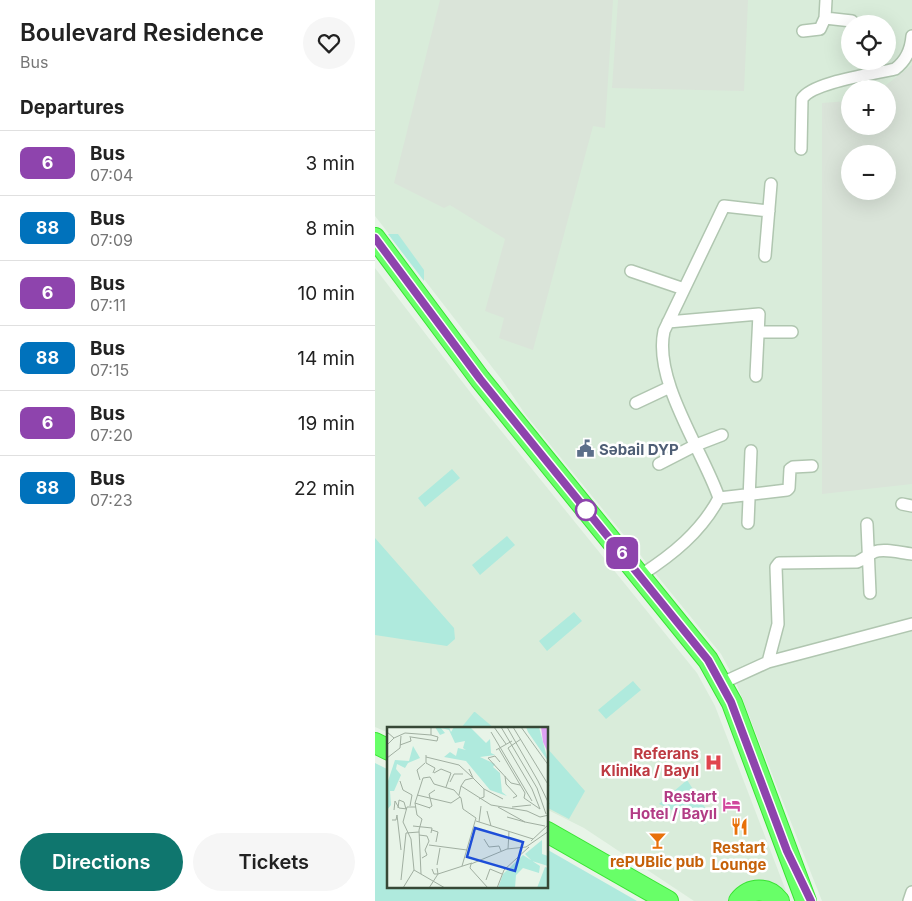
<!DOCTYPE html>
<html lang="en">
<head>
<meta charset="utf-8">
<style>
	:root { --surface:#fff; --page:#f6f6f6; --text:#222; --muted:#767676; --line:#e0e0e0; --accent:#0f766e }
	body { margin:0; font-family:Inter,sans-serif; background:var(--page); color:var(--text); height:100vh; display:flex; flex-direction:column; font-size:19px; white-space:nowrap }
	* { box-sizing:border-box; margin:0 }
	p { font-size:16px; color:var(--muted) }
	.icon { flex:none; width:28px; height:28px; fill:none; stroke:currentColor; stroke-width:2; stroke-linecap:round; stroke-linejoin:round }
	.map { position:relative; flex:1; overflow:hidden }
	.panel { display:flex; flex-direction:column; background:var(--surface); width:375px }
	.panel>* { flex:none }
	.badge { padding:0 10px; border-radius:8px; font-size:18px; line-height:32px }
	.buttons { position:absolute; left:466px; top:15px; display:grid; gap:10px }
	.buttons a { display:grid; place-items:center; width:55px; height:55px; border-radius:50%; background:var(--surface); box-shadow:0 5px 20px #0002; font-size:25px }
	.map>.badge { position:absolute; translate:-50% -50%; box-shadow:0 0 0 2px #fff }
	h2 { padding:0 20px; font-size:19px; line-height:45px }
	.round { display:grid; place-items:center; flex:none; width:52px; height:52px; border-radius:26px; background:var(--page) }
	.overview { display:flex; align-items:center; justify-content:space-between; height:85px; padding:0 20px }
	h1 { font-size:24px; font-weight:600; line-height:38px }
	.action { display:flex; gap:10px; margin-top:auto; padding:10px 20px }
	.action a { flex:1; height:58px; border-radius:30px; background:var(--accent); color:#fff; font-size:20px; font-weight:600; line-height:58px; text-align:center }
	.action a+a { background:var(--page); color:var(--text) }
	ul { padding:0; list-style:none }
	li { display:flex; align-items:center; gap:15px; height:65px; padding:0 20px; border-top:1px solid var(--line) }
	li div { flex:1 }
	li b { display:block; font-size:19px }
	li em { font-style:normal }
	li .badge { min-width:55px; font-weight:700; text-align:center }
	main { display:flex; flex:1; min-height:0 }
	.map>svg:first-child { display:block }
	.residential { fill:#d9ecda; fill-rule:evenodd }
	.industrial { fill:#dae4d9; fill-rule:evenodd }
	.green { fill:#afeadd }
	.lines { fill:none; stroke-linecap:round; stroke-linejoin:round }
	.street-casing { stroke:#b0c6b0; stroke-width:14 }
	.highway-casing { stroke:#39e333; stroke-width:22 }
	.street { stroke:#fff; stroke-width:11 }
	.highway { stroke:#68ff68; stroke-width:20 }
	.line-casing { stroke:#fff; stroke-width:11 }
	.line { stroke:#8e44ad; stroke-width:8 }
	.stop-dot { fill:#fff; stroke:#8e44ad; stroke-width:2.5 }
	.labels { text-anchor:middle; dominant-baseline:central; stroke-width:5; stroke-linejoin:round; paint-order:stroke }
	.service-label { font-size:15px; font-weight:bold; fill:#4e5e75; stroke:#fff; text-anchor:start }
	.health-label { font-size:15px; font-weight:bold; fill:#be3a42; stroke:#fff; text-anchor:end }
	.hotel-label { font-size:15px; font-weight:bold; fill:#b23c85; stroke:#fff; text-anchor:end }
	.food-label { font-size:15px; font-weight:bold; fill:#c56008; stroke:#fff }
	.inset-road { fill:none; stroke:#a1afa1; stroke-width:1 }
	.view { fill:#1d4ed8; fill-opacity:0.15; stroke:#1d4ed8; stroke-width:2.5 }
	.inset-edge { fill:none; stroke:#374836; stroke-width:2.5 }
</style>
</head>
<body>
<main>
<section class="panel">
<div class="overview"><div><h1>Boulevard Residence</h1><p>Bus</p></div><a class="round"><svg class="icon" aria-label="heart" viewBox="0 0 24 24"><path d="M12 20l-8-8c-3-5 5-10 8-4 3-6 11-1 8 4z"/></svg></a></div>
<h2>Departures</h2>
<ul>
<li><span class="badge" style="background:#8e44ad;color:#fff">6</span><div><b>Bus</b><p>07:04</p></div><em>3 min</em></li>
<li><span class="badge" style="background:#0072bc;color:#fff">88</span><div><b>Bus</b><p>07:09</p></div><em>8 min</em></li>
<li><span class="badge" style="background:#8e44ad;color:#fff">6</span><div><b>Bus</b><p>07:11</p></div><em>10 min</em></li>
<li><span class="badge" style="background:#0072bc;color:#fff">88</span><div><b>Bus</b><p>07:15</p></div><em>14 min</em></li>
<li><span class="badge" style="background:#8e44ad;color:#fff">6</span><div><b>Bus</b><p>07:20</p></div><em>19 min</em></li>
<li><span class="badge" style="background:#0072bc;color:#fff">88</span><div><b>Bus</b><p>07:23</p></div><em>22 min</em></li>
</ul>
<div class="action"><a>Directions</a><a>Tickets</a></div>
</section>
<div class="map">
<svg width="537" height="901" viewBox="0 0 537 901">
	<rect width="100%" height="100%" fill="#e8f4e8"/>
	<path class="residential" d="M0,0H537V901H447L360,680L346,654L150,414L127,380L0,216ZM475,24H512V61H475ZM475,89H512V126H475ZM475,154H512V191H475Z
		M0,268L102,401L322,673L340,706L411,891L391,881L368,884L357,894L353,901H319L209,828L173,810L172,728H14V733L0,727Z"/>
	<path class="industrial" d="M65,0H238L230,128L218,126L158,350L124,338L129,318L110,311L130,239L75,205L69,208L19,183Z
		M243,0H373L369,91L237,88Z
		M537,65V484L447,494V103L475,101V126H512V89H506ZM475,154H512V191H475Z"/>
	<path class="green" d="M13,234H23L49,270V281Z
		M77,469L85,478L50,507L43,498Z
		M132,536L140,545L105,575L97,565Z
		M0,538L79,628L80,639L72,646L0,635Z
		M199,612L207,621L172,651L164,641Z
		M258,681L266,690L231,719L223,710Z
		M99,712H100L119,728H86Z
		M172,748L210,791L194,819L173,808Z
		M0,763L14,770V887H172L173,850L262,901H0Z
		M312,780L335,815L330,825L284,804Z"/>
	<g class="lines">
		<defs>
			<path id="street" d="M450,18L477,21
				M428,31L445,29L450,18L451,0
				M426,149L427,99C437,82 500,74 520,69C531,61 536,49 537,36
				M390,256L396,184
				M256,271L309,289
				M293,322L384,314L381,376
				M384,332H417
				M261,403L295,387
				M284,464L321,445L347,435
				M344,498L412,490L414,488L415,469L418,467L437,466
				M527,504L537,506
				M373,523L376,451
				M492,524L495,593
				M266,575C297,555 326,532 344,498C328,451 278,381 289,331L349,206L394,211
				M393,662L403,624L401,567L404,563L482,562C489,559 493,555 499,552C509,548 526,553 537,554
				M347,683L393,662L537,624
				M534,901L537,892"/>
			<path id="highway" d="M0,238L105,379L333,660L357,703L431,901
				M0,743L14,750
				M172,832L293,901
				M364,901C375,887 393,887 404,901"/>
		</defs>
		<use href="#street" class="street-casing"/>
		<use href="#highway" class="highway-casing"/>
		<use href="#street" class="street"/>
		<use href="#highway" class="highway"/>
	</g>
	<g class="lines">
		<defs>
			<path id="line" d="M0,238L105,379L333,660L356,702L412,851L436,901"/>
		</defs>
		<use href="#line" class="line-casing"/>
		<use href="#line" class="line"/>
	</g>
	<defs>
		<symbol id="civic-bare" viewBox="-9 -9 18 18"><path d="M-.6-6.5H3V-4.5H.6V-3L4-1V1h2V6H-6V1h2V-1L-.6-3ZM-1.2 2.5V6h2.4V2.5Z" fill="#5c6f8a" stroke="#fff" stroke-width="2.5" paint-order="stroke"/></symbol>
		<symbol id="hospital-bare" viewBox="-9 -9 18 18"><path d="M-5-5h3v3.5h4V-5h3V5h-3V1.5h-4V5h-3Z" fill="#e0444e" stroke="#fff" stroke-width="2.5" paint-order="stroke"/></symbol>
		<symbol id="hotel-bare" viewBox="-9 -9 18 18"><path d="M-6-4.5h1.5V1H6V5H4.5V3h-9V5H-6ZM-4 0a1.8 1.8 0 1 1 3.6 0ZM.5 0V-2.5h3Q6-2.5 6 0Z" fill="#d1479c" stroke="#fff" stroke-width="2.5" paint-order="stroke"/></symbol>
		<symbol id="restaurant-bare" viewBox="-9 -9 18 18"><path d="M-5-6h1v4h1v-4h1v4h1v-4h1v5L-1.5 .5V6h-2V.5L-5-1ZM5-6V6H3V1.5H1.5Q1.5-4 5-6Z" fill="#e8710a" stroke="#fff" stroke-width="2.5" paint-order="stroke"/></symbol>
		<symbol id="bar-bare" viewBox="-9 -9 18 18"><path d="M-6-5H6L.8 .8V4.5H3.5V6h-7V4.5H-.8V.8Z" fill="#e8710a" stroke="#fff" stroke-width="2.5" paint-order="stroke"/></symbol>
	</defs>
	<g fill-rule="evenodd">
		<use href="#civic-bare" x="198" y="436" width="25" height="25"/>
		<use href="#hospital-bare" x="326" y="750" width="25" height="25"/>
		<use href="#hotel-bare" x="344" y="792" width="25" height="25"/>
		<use href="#restaurant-bare" x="352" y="814" width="25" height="25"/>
		<use href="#bar-bare" x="270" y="828" width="25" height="25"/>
	</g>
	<circle class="stop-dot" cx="211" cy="510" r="10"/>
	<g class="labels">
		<g class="service-label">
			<text x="224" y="449">Səbail DYP</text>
		</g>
		<g class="health-label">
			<text x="324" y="753">Referans<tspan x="324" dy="17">Klinika / Bayıl</tspan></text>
		</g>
		<g class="hotel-label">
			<text x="342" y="796">Restart<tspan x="342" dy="17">Hotel / Bayıl</tspan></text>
		</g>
		<g class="food-label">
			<text x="364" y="847">Restart<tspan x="364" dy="17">Lounge</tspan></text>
			<text x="282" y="861">rePUBlic pub</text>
		</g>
	</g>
	<g transform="translate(12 727)">
		<rect width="161" height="161" fill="#e8f4e8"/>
		<path d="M48,0H62L64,5L67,0H83L99,16L103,12L104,26L108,28L93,30L108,37L106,40L113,46L115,65L120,69L103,63L79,34L57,30L63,25L69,29L71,21L79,23L76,21L78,14L68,16L62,3L54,1L58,6L53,8ZM139,0H152L161,34L141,5ZM26,19L33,31L21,36L18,41L10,37L9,42L14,48L7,64H3L4,78L0,83V57L8,33L22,34ZM155,113V127L161,129V139L145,134L138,127ZM136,128L153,139L152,146L136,141L129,148L128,161H111L116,147ZM158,140L161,141V161H150Z" fill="#afeadd"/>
		<path d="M154,0H161V26L156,15Z" fill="#dea2f3"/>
		<path class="inset-road" d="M107,0L119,17M114,0L150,61L159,87M120,0L151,54L162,77M126,0L162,59M134,0L162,39M0,5L7,11L0,18M104,5L145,74M24,10L50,14L51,10L44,8M7,11L18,6L44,8V0M134,12L121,21L145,62L153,82M13,18L24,14L23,9M112,22L138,66L137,71M109,23L125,14M39,28V36L48,41L46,46M39,30L72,38L85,50M0,31L13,21L14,9M113,35L108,29L101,31L124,56L133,58M47,46L54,42L64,46L59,60M118,49L119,57L130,69L126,71M86,51L97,62V70L92,72M33,53L30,43L38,36M13,54L16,63L25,68L23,79M63,55L67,47H76M74,59L78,53L86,51L82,42M97,62L116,72M30,68L64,76L73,70M72,68L74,59L104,78L140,84L153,90L162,88M137,71L153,82M28,76L43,81M111,80L138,95L158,99M125,80L144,78M11,81L12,73L17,75L19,82M42,81L45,79L42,67L48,63M7,83L8,74L12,81L20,82M100,84L104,99M120,90L138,95M5,93H9L10,88L14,123M89,94L146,112M92,95L94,79M26,99L45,101L44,106M45,103L51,105L49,115M32,108L40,109L42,114L38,123L40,128L35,131M97,112L102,120L112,119L114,124M144,114L162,97M42,118L80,123M121,122L122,104M50,138L53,121M45,142L47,147H51L50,141M27,143L24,112L16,95L20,80H29M27,143L58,161M34,147L32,103L35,92L30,88L28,76L36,51L43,50L47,57L67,63L74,71L76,82L89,91L75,139M14,153L19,106L32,105M99,153L103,142L115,147M16,161L27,143M42,161L51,147L85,136M101,161L83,141L84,137L120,122L139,120L162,104M110,161L117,143L142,120"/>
		<path class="view" d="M88,101L136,115L128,144L80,130Z"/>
		<rect width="161" height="161" class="inset-edge"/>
	</g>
</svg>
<div class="buttons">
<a><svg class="icon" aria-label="locate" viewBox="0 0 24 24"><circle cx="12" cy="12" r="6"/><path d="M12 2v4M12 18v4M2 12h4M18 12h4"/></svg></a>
<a>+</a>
<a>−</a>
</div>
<b class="badge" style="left:247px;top:553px;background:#8e44ad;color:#fff">6</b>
</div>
</main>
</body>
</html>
